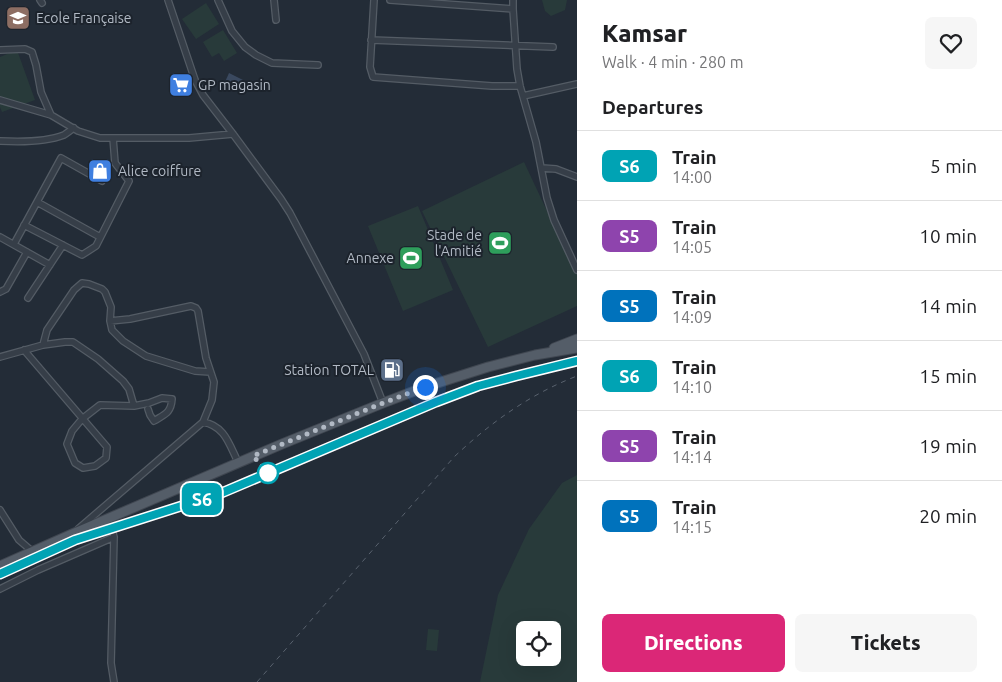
<!DOCTYPE html>
<html lang="en">
<head>
<meta charset="utf-8">
<style>
	:root { --surface:#fff; --page:#f6f6f6; --text:#202124; --muted:#757577; --line:#e0e0e0; --accent:#db2777 }
	body { margin:0; font-family:Ubuntu,sans-serif; background:var(--page); color:var(--text); height:100vh; display:flex; flex-direction:column; font-size:19px; white-space:nowrap }
	* { box-sizing:border-box; margin:0 }
	p { font-size:16px; color:var(--muted) }
	.icon { flex:none; width:28px; height:28px; fill:none; stroke:currentColor; stroke-width:2; stroke-linecap:round; stroke-linejoin:round }
	.map { position:relative; flex:1; overflow:hidden }
	.drawer { display:flex; flex-direction:column; background:var(--surface); width:425px }
	.drawer>* { flex:none }
	.badge { padding:0 10px; border-radius:8px; font-size:18px; line-height:32px }
	.buttons { position:absolute; left:516px; top:621px; display:grid; gap:10px }
	.buttons a { display:grid; place-items:center; width:45px; height:45px; border-radius:8px; background:var(--surface); box-shadow:0 5px 20px #0002; font-size:25px }
	.you { position:absolute; width:25px; height:25px; margin:-12px; border:4px solid #fff; border-radius:50%; background:#1a73e8; box-shadow:0 0 0 8px #1a73e833 }
	.map>.badge { position:absolute; translate:-50% -50%; box-shadow:0 0 0 2px #fff }
	h2 { padding:0 25px; font-size:19px; line-height:45px }
	.round { display:grid; place-items:center; flex:none; width:52px; height:52px; border-radius:8px; background:var(--page) }
	.summary { display:flex; align-items:center; justify-content:space-between; height:85px; padding:0 25px }
	h1 { font-size:24px; font-weight:800; line-height:38px }
	.cta { display:flex; gap:10px; margin-top:auto; padding:10px 25px }
	.cta a { flex:1; height:58px; border-radius:8px; background:var(--accent); color:#fff; font-size:20px; font-weight:800; line-height:58px; text-align:center }
	.cta a+a { background:var(--page); color:var(--text) }
	ul { padding:0; list-style:none }
	li { display:flex; align-items:center; gap:15px; height:70px; padding:0 25px; border-top:1px solid var(--line) }
	li div { flex:1 }
	li b { display:block; font-size:19px }
	li em { font-style:normal }
	li .badge { min-width:55px; font-weight:700; text-align:center }
	main { display:flex; flex:1; min-height:0 }
	.map>svg:first-child { display:block }
	.green { fill:#283a3a; fill-rule:evenodd }
	.water { fill:#3a495f }
	.lines { fill:none; stroke-linecap:round; stroke-linejoin:round }
	.minor-casing { stroke:#545c65; stroke-width:8 }
	.primary-casing { stroke:#404751; stroke-width:11 }
	.minor { stroke:#363e48; stroke-width:5.5 }
	.primary { stroke:#545d68; stroke-width:9 }
	.rail { stroke:#59626e; stroke-width:1; stroke-dasharray:5 5; stroke-linecap:butt }
	.line-casing { stroke:#fff; stroke-width:11 }
	.line { stroke:#00a3b4; stroke-width:8 }
	.walk { stroke:#b1b9c4; stroke-width:5; stroke-dasharray:0 9 }
	.stop-dot { fill:#fff; stroke:#00a3b4; stroke-width:2.5 }
	.labels { text-anchor:middle; dominant-baseline:central; stroke-width:4; stroke-linejoin:round; paint-order:stroke }
	.poi-label { font-size:14px; fill:#b1b9c4; stroke:#1c232c; text-anchor:start }
</style>
</head>
<body>
<main>
<div class="map">
<svg width="577" height="682" viewBox="0 0 577 682">
	<rect width="100%" height="100%" fill="#232c37"/>
	<path class="green" d="M542,0H567L565,10L551,16L545,11Z
		M206,3L219,24L196,39L182,19Z
		M223,30L237,53L224,61L219,53L212,57L203,42Z
		M17,50L35,100L2,112L0,107V57Z
		M524,162L577,275V306L488,347L422,211Z
		M418,206L453,290L403,311L368,226Z
		M577,475V682H480L498,595L529,529L562,483ZM525,630H552V658H525Z
		M428,629L439,630L437,651L426,650Z"/>
	<path class="water" d="M229,73L243,80L239,88L225,82Z"/>
	<g class="lines">
		<defs>
			<path id="minor" d="M40,0L42,3
				M168,0L195,80L203,95L233,134L281,199L290,213L364,354L383,403
				M218,0L232,31L245,47L256,55L272,63L318,65
				M274,0L276,20
				M374,0L370,67L373,77L492,86H520
				M390,0L513,9
				M513,0V9L517,69L520,86L536,142L547,198L554,220L577,270
				M371,40L553,47
				M0,50L25,49L32,52L36,65L41,92L51,115L78,131L100,138H189L233,134
				M523,96L577,84
				M0,100L51,115
				M0,141C19,142 46,142 64,135C67,133 71,130 74,128
				M542,168L556,169L577,177
				M37,202L100,237
				M24,225L82,255L96,246L129,181L115,163L113,138
				M0,237L50,265
				M14,244L61,158L102,181
				M0,292L6,289L27,252
				M28,298L63,245
				M43,345L47,330L74,290L82,283L89,284L102,289L105,292L111,307L110,321L112,330L123,341L146,356L195,371L210,372
				M24,350L107,447L106,458L95,466L83,468L75,463L67,444L72,431L82,419L100,405L134,406L149,403L162,398L172,399C171,413 165,414 154,421L150,415L148,409
				M0,357L43,345L65,342H73L98,359L123,381L129,389L134,406
				M203,422C225,426 229,444 238,462
				M0,510L19,540L33,552
				M109,518L114,537L111,663L114,682
				M78,529L203,422L212,400L214,382L206,358L198,311L196,308L191,306L130,319L110,321
				M0,589L38,570L114,537"/>
			<path id="primary" d="M554,348L577,339
				M0,566L72,534L282,444L383,403L425,387L488,367L535,355L577,348"/>
		</defs>
		<use href="#minor" class="minor-casing"/>
		<use href="#primary" class="primary-casing"/>
		<use href="#minor" class="minor"/>
		<use href="#primary" class="primary"/>
		<path class="rail" d="M0,573L75,540L219,494L436,402L478,386L516,376L577,362
			M257,682L454,457C490,423 530,394 577,376"/>
	</g>
	<g class="lines">
		<defs>
			<path id="line" d="M0,574L75,540L219,494L436,402L478,386L516,376L577,361"/>
		</defs>
		<use href="#line" class="line-casing"/>
		<use href="#line" class="line"/>
		<path class="walk" d="M268,473L253,456L383,403L425,387"/>
	</g>
	<defs>
		<symbol id="school-square" viewBox="-11 -11 22 22"><rect x="-9" y="-9" width="18" height="18" rx="4" fill="#8d6e63" stroke="#1c232c"/><path d="M0-5L7-2L0 1L-7-2ZM-4 1L0 2.5L4 1V4Q0 6-4 4Z" fill="#fff"/></symbol>
		<symbol id="supermarket-square" viewBox="-11 -11 22 22"><rect x="-9" y="-9" width="18" height="18" rx="4" fill="#3f7fe0" stroke="#1c232c"/><path d="M-6-5.5h2.5l.6 2H6L4.5 2H-2.5L-4.4-4H-6ZM-1.5 3.2a1.3 1.3 0 1 0 .1 0ZM3 3.2a1.3 1.3 0 1 0 .1 0Z" fill="#fff"/></symbol>
		<symbol id="shop-square" viewBox="-11 -11 22 22"><rect x="-9" y="-9" width="18" height="18" rx="4" fill="#3f7fe0" stroke="#1c232c"/><path d="M-5-2.5h2.3a2.7 3.5 0 0 1 5.4 0H5L5.5 6h-11ZM-1.5-2.5h3a1.5 2.3 0 0 0-3 0Z" fill="#fff"/></symbol>
		<symbol id="stadium-square" viewBox="-11 -11 22 22"><rect x="-9" y="-9" width="18" height="18" rx="4" fill="#2e9e5b" stroke="#1c232c"/><path d="M0-5a6.5 5 0 1 0 0 10a6.5 5 0 1 0 0-10ZM-3.5-1.8h7v3.6h-7Z" fill="#fff"/></symbol>
		<symbol id="fuel-square" viewBox="-11 -11 22 22"><rect x="-9" y="-9" width="18" height="18" rx="4" fill="#5c6f8a" stroke="#1c232c"/><path d="M-5.5-6h7V0h2V4h1.3V-2.5L3-4.5l.8-.8L6-3V5H2.5V1h-1V6h-7ZM-4.2-4.7v3.2H.2V-4.7Z" fill="#fff"/></symbol>
	</defs>
	<g fill-rule="evenodd">
		<use href="#school-square" x="4" y="4" width="28" height="28"/>
		<use href="#supermarket-square" x="167" y="71" width="28" height="28"/>
		<use href="#shop-square" x="86" y="157" width="28" height="28"/>
		<use href="#stadium-square" x="486" y="229" width="28" height="28"/>
		<use href="#stadium-square" x="397" y="244" width="28" height="28"/>
		<use href="#fuel-square" x="378" y="356" width="28" height="28"/>
	</g>
	<circle class="stop-dot" cx="268" cy="473" r="10"/>
	<g class="labels">
		<g class="poi-label">
			<text x="36" y="18">Ecole Française</text>
			<text x="198" y="85">GP magasin</text>
			<text x="118" y="171">Alice coiffure</text>
			<text x="482" y="235" text-anchor="end">Stade de<tspan x="482" dy="16">l'Amitié</tspan></text>
			<text x="394" y="258" text-anchor="end">Annexe</text>
			<text x="374" y="370" text-anchor="end">Station TOTAL</text>
		</g>
	</g>
</svg>
<div class="buttons">
<a><svg class="icon" aria-label="locate" viewBox="0 0 24 24"><circle cx="12" cy="12" r="6"/><path d="M12 2v4M12 18v4M2 12h4M18 12h4"/></svg></a>
</div>
<div class="you" style="left:425px;top:387px"></div>
<b class="badge" style="left:202px;top:499px;background:#00a3b4;color:#fff">S6</b>
</div>
<section class="drawer">
<div class="summary"><div><h1>Kamsar</h1><p>Walk · 4 min · 280 m</p></div><a class="round"><svg class="icon" aria-label="heart" viewBox="0 0 24 24"><path d="M12 20l-8-8c-3-5 5-10 8-4 3-6 11-1 8 4z"/></svg></a></div>
<h2>Departures</h2>
<ul>
<li><span class="badge" style="background:#00a3b4;color:#fff">S6</span><div><b>Train</b><p>14:00</p></div><em>5 min</em></li>
<li><span class="badge" style="background:#8e44ad;color:#fff">S5</span><div><b>Train</b><p>14:05</p></div><em>10 min</em></li>
<li><span class="badge" style="background:#0072bc;color:#fff">S5</span><div><b>Train</b><p>14:09</p></div><em>14 min</em></li>
<li><span class="badge" style="background:#00a3b4;color:#fff">S6</span><div><b>Train</b><p>14:10</p></div><em>15 min</em></li>
<li><span class="badge" style="background:#8e44ad;color:#fff">S5</span><div><b>Train</b><p>14:14</p></div><em>19 min</em></li>
<li><span class="badge" style="background:#0072bc;color:#fff">S5</span><div><b>Train</b><p>14:15</p></div><em>20 min</em></li>
</ul>
<div class="cta"><a>Directions</a><a>Tickets</a></div>
</section>
</main>
</body>
</html>
